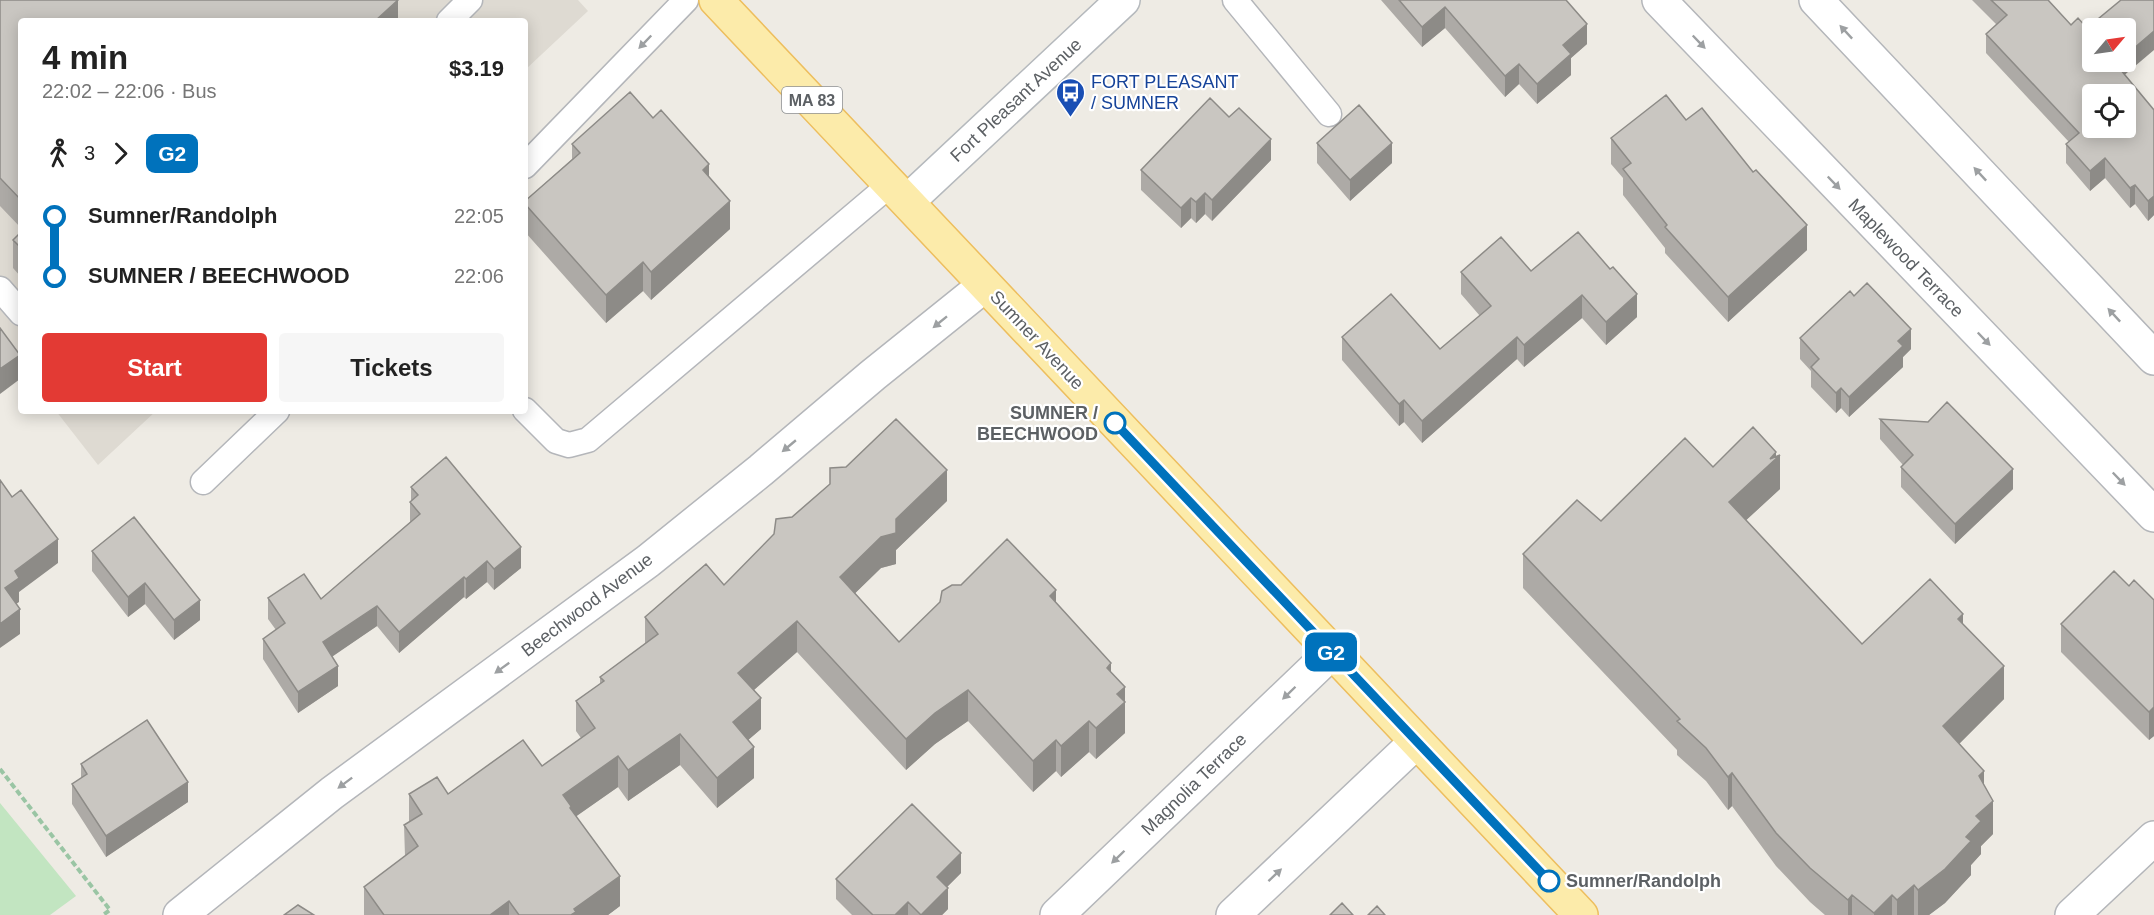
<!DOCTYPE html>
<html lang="en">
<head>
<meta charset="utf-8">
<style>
	:root { --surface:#fff; --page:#f6f6f6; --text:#222; --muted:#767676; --accent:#e33a34 }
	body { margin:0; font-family:Helvetica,sans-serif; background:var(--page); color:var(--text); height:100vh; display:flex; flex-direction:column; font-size:22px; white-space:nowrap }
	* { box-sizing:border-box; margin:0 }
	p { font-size:20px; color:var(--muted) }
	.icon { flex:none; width:33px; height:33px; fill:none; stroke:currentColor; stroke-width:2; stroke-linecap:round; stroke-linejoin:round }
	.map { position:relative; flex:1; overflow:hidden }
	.details { position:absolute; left:18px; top:18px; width:510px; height:396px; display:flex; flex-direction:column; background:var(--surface); border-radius:6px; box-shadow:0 3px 15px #0003 }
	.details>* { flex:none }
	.badge { padding:0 12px; border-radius:9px; font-size:21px; line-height:39px }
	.needle { width:39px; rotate:61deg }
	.tools { position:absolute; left:2082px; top:18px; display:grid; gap:12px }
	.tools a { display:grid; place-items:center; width:54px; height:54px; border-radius:6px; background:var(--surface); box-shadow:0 3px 15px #0003; font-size:30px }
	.map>.badge { position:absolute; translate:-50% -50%; box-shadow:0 0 0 3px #fff }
	.legs { display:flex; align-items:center; gap:9px; height:66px; padding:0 24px; font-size:20px }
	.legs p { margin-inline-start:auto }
	.overview { display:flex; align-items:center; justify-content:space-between; height:102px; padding:0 24px }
	h1 { font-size:33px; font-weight:700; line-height:45px }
	.cta { display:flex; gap:12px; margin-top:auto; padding:12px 24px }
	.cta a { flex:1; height:69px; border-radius:6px; background:var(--accent); color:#fff; font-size:24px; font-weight:700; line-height:69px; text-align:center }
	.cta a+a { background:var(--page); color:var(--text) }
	ul { padding:0 24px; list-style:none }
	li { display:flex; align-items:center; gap:21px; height:60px; font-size:22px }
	li i { display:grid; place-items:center; width:9px; height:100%; margin:0 8px; background:currentColor }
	li i::after { content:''; width:15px; height:15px; margin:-8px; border:4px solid; border-radius:50%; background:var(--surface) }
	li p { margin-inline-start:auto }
	li:first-child i { background:linear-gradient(#0000 50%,currentColor 0) }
	li:last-child i { background:linear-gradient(currentColor 50%,#0000 0) }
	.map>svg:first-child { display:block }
	.education { fill:#dedad2 }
	.green { fill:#c2e5c1 }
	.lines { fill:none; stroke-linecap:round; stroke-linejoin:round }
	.lane-casing { stroke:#b4b6ba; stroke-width:27 }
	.street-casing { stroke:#b4b6ba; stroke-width:36 }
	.secondary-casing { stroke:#b5b9bd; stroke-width:36 }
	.primary-casing { stroke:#edbe5e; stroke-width:36 }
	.path { stroke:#9ac5a4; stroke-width:4; stroke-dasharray:6 3; stroke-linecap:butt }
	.lane { stroke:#fff; stroke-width:24 }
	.street { stroke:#fff; stroke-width:33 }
	.secondary { stroke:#fff; stroke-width:33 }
	.primary { stroke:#fcebaa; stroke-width:33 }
	.wall { fill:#adaaa6 }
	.shaded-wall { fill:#8d8b87 }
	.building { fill:#c9c6c1; stroke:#8d8b87; stroke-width:1.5; fill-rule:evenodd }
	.oneway { fill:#9da0a2 }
	.line-1-casing { stroke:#fff; stroke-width:14 }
	.line-1 { stroke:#0072bc; stroke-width:9 }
	.stop-1-dot { fill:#fff; stroke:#0072bc; stroke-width:3 }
	.labels { text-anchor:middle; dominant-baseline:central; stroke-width:4.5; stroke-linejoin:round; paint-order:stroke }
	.shield { fill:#fff; stroke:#8d9092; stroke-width:1.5 }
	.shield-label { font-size:16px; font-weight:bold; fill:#5c6064 }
	.transit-label { font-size:18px; fill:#164399; stroke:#fff; text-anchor:start }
	.street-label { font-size:18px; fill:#5c6064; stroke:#fff }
	.stop-label { font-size:18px; font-weight:bold; fill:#5c6064; stroke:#fff; text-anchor:end }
</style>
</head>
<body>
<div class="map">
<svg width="2154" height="915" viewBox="0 0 2154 915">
	<rect width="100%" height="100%" fill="#eeebe4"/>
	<path class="education" d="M0,0H578L588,11L525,70V21H21V366L0,339Z
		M56,411H156L98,465Z"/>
	<path class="green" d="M0,803L76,896L50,915H0Z"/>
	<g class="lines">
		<defs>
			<path id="lane" d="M1235,0L1329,114
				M449,21L470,0
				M525,166L686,0
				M0,289L21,313
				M525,410L556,441L569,445L588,440L892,183
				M203,482L277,411"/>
			<path id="street" d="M1659,0L2154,515
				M1816,0L2154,358
				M180,915L332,793L648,561L761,470L873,375L985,285
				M1057,915L1331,653
				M1233,915L1416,742
				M2072,915L2154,838"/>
			<path id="secondary" d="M908,201L1123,0"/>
			<path id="primary" d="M716,0C1006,303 1291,612 1581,915"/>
		</defs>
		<use href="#lane" class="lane-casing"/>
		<use href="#street" class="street-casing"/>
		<use href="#secondary" class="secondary-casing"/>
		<use href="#primary" class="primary-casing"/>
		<path class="path" d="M0,769L110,910L103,915"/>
		<use href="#lane" class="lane"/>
		<use href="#street" class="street"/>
		<use href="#secondary" class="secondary"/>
		<use href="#primary" class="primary"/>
	</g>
	<path class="wall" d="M0,0H398V21H21V228L0,206Z
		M1381,0H1566L1587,44L1571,58V75L1537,104L1519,84L1505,97L1445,28L1422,47Z
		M1972,0H2048L2071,25L2125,75L2154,110V215L2148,221L2135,204L2130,208L2105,178L2090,191L2066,163V144L2069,142L1986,53V34L1997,25Z
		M1686,120L1807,250L1728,322L1665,253V248L1623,195V178L1611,164V138Z
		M1317,143L1392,163L1350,201L1317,163Z
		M572,144L709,177L730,229L651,300L643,291L606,323L525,232V201L572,159Z
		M1271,160L1212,221L1205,214L1196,223L1191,218L1181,228L1141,190V170Z
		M21,232V277L13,268V240Z
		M1531,271L1637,317L1606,345L1582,318L1524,367L1517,359L1422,443L1404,422L1399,426L1342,360V337L1440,349L1480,316L1461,294V272Z
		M1854,296L1911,349L1903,357V367L1849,417L1841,408L1836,413L1811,387V371L1800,359V338Z
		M1880,419L2013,489L1955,544L1901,487V467L1903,465L1880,439Z
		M1776,456L1780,489L1746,520L1862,644L1963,624L2004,699L1959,744L1984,785L1993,834L1981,846V854L1971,865V875L1945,903L1929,915H1825L1810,902L1776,866L1732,806L1728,810L1706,781L1677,755V750L1523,588V554L1601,521L1713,467Z
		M411,487L521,568L494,590L487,582L466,599L464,597L399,653L377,626L332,656L338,686L298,713L263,659V639L276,630L268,619V598L321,599L410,522V502L411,501Z
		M947,501L896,550V564L881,568L855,593L899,642L1056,603L1111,672L1125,718V733L1096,759L1089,752L1061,777L1056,771L1033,792L968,721L935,744L906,770L797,652L754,690L761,729L748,740L754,778L717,808L680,765L628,801L618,787L576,816L620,906L608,915H364V887L405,856L404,825L409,822V794H448L542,766L581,738L576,731V701L600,684V677L645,644V617L724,585Z
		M134,517L200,620L174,640L145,604L128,617L92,571V551Z
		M2129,586L2154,600V736L2149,740L2061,652V624Z
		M81,764L188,802L106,857L72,804V784L81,778Z
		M961,873L947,887L948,909L942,915H852L836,899V879Z"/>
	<path class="shaded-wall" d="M398,0V21H375Z
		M1445,7V28L1422,47V27Z
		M1587,24V44L1571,58V75L1537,104V84L1563,45Z
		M2154,31V50L2115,83V63L2117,62H2126V55Z
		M1519,64V84L1505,97V76Z
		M1271,139V160L1212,221V200Z
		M1392,143V163L1350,201V180Z
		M2105,158V178L2090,191V171Z
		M709,164V193L703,170Z
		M2135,185V204L2130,208V188Z
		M1205,193V214L1196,223V202Z
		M2154,196V215L2148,221V201Z
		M1191,198V218L1181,228V208Z
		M730,201V229L651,300V272Z
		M1807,225V250L1728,322V297Z
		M643,262V291L606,323V295Z
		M1637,294V317L1606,345V322Z
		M1582,295V318L1524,367V345Z
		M1911,329V349L1903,357V367L1849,417V397L1898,341Z
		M1517,337V359L1422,443V421Z
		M20,355V379L0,394V369Z
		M1841,388V408L1836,413V393Z
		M1404,400V422L1399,426V404Z
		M1776,452V458L1780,455V489L1729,536V502Z
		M2013,469V489L1955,544V524Z
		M947,470V501L896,550V519Z
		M896,533V564L881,568L840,608V577L881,537Z
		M58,539V563L19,592V602L5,612V588L15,571Z
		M521,547V568L494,590V569Z
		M487,561V582L466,599V579Z
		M464,577V597L399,653V632Z
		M145,583V604L128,617V597Z
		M1056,590V621L1050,596Z
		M200,600V620L174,640V620Z
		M377,606V626L323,663V642Z
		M20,609V634L0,648V624Z
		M1963,614V648L1958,619Z
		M797,621V652L738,704V673Z
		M1111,663V694L1107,668Z
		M338,666V686L298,713V692Z
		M2004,666V699L1943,760V726Z
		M1125,687V733L1096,759V728L1117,694Z
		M968,690V721L935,744L906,770V739L935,713Z
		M761,698V729L733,753V722Z
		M2154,707V736L2149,740V712Z
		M1089,721V752L1061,777V746Z
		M680,734V765L628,801V770Z
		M1056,740V771L1033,792V761Z
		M754,747V778L717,808V778Z
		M618,756V787L571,820L563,795Z
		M1984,771V804L1979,776Z
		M1732,773V806L1728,810V777Z
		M188,782V802L106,857V836Z
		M1993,801V834L1981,846V854L1971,865V875L1945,903L1929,915H1918V890L1966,837L1976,816Z
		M961,853V873L937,897V877Z
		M620,876V906L608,915H571L574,909Z
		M1914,885V915H1897V900Z
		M948,888V909L942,915H921Z
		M1852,895V915H1848V900Z
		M1892,895V915H1874V913Z
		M509,901V915H490Z
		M908,902V915H895Z"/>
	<path class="building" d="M0,0H398L375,21H21V200L0,178Z
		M1399,0H1566L1587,24L1563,45L1571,54L1537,84L1519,64L1505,76L1445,7L1422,27Z
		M1991,0H2048L2071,25L2078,18L2087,28L2121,0H2154V31L2126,55V28H2092V62H2117L2115,63L2154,110V196L2148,201L2135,185L2130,188L2105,158L2090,171L2066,144L2079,133L1986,34L2007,15ZM2092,94H2126V128H2092Z
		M630,92L653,118L661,110L709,164L703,170L730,201L651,272L643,262L606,295L525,204V201L580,153L572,144Z
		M1666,95L1686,120L1702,108L1753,172L1756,170L1807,225L1728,297L1665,227L1667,225L1623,169L1631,163L1611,138Z
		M1210,98L1229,117L1239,108L1271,139L1212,200L1205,193L1196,202L1191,198L1181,208L1141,170Z
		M1359,105L1392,143L1350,180L1317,143Z
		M21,232V248L13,240Z
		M1578,232L1610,269L1613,267L1637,294L1606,322L1582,295L1524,345L1517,337L1422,421L1404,400L1399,404L1342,337L1391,294L1440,349L1491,306L1461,272L1501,237L1531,271Z
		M1867,283L1911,329L1898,341L1903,346L1849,397L1841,388L1836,393L1811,367L1819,359L1800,338L1850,291L1854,296Z
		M0,328L20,355L0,369Z
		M1947,402L2013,469L1955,524L1901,467L1913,455L1880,419L1928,422Z
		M896,419L947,470L896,519V533L881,537L840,577L899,642L940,602L942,591L952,585H961L1007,539L1056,590L1050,596L1111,663L1107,668L1125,687L1117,694L1125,702L1096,728L1089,721L1061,746L1056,740L1033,761L968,690L935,713L906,739L797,621L738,673L761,698L733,722L754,747L717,778L680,734L628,770L618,756L563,795L571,806L570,808L620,876L574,909L576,912L571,915H519L509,901L490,915H384L364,887L418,846L404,825L422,814L409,794L437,777L448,794L523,740L542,766L595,728L576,701L604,681L600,677L658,634L645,617L706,564L724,585L774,534L776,519L792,517L830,484V468L846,467Z
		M1753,427L1776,452L1770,459L1780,455L1729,502L1862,644L1930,579L1963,614L1958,619L2004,666L1943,726L1984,771L1979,776L1993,801L1976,816L1981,821L1966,837L1971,841L1945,869L1918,890L1914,885L1897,900L1892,895L1874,913L1852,895L1848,900L1810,868L1776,833L1732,773L1728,777L1706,748L1677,721L1680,719L1523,554L1577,500L1601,521L1685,438L1713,467Z
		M446,457L521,547L494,569L487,561L466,579L464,577L399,632L377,606L323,642L338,666L298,692L263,639L285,623L268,598L304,574L321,599L420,514L410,502L418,495L411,487Z
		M0,480L12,497L21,490L58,539L15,571L19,578L5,588L20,609L0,624Z
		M134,517L200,600L174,620L145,583L128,597L92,551Z
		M2114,571L2129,586L2134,580L2154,600V707L2149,712L2061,624Z
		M147,720L188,782L106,836L72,784L87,774L81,764Z
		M912,804L961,853L937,877L948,888L921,915L908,902L895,915H873L836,879Z
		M1342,903L1353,915H1330Z
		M298,905L314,915H284Z
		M1377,906L1385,915H1368Z"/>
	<defs><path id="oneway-solid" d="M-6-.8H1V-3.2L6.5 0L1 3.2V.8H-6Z" transform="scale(1.5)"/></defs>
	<g class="oneway">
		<use href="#oneway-solid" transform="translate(1846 32) rotate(-133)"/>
		<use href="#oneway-solid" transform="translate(645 42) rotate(134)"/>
		<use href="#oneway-solid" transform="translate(1699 42) rotate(46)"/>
		<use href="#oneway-solid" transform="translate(1980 174) rotate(-133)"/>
		<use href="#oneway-solid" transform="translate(1834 183) rotate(46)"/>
		<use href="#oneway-solid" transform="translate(2114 315) rotate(-133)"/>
		<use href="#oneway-solid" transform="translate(940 322) rotate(141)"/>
		<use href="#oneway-solid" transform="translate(1984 339) rotate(46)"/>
		<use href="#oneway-solid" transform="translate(789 446) rotate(140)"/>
		<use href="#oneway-solid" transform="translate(2119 479) rotate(46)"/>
		<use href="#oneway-solid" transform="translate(502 668) rotate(144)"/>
		<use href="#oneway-solid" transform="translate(1289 693) rotate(136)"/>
		<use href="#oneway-solid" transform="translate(345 783) rotate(143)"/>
		<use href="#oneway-solid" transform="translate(1118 857) rotate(136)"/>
		<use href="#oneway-solid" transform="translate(1275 875) rotate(-43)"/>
	</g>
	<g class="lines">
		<defs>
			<path id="line-1" d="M1115,423L1549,881"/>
		</defs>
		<use href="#line-1" class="line-1-casing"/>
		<use href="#line-1" class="line-1"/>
	</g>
	<defs>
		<symbol id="bus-pin" viewBox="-11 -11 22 30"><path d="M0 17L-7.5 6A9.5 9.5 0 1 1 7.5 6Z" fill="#1a4fb4" stroke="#fff"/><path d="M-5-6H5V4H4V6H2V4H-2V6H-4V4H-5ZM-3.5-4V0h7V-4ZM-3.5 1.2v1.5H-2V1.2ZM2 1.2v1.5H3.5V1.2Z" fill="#fff"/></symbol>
	</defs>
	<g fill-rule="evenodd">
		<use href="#bus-pin" x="1054" y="76" width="33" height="45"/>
	</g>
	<g class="stop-1-dot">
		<circle cx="1115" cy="423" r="10"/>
		<circle cx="1549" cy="881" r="10"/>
	</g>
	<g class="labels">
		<rect class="shield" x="782" y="87" width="60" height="26" rx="4.5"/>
		<g class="shield-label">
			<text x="812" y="100">MA 83</text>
		</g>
		<g class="transit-label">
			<text x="1091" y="82">FORT PLEASANT<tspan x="1091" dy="21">/ SUMNER</tspan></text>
		</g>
		<g class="street-label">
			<text transform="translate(1016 100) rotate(-43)">Fort Pleasant Avenue</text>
			<text transform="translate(1906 258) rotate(46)">Maplewood Terrace</text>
			<text transform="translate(1037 340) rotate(47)">Sumner Avenue</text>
			<text transform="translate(587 605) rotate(-37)">Beechwood Avenue</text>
			<text transform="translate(1194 784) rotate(-44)">Magnolia Terrace</text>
		</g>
		<g class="stop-label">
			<text x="1098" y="413">SUMNER /<tspan x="1098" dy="21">BEECHWOOD</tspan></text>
			<text x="1566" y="881" text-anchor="start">Sumner/Randolph</text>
		</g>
	</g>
</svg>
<div class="tools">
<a><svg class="needle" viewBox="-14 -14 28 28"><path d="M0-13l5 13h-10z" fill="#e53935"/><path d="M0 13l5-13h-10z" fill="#767676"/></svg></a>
<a><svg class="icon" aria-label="locate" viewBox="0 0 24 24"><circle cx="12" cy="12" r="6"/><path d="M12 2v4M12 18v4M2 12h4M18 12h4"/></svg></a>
</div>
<b class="badge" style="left:1331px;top:652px;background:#0072bc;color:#fff">G2</b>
<section class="details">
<div class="overview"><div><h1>4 min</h1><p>22:02 – 22:06 · Bus</p></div><b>$3.19</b></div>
<div class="legs"><svg class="icon" aria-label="walk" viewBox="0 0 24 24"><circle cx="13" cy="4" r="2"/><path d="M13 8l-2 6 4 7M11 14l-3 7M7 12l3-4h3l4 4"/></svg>3<svg class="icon" aria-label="forward" viewBox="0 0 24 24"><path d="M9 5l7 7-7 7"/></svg><b class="badge" style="background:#0072bc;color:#fff">G2</b></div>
<ul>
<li><i style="color:#0072bc"></i><b>Sumner/Randolph</b><p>22:05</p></li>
<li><i style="color:#0072bc"></i><b>SUMNER / BEECHWOOD</b><p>22:06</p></li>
</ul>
<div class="cta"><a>Start</a><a>Tickets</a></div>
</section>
</div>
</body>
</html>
